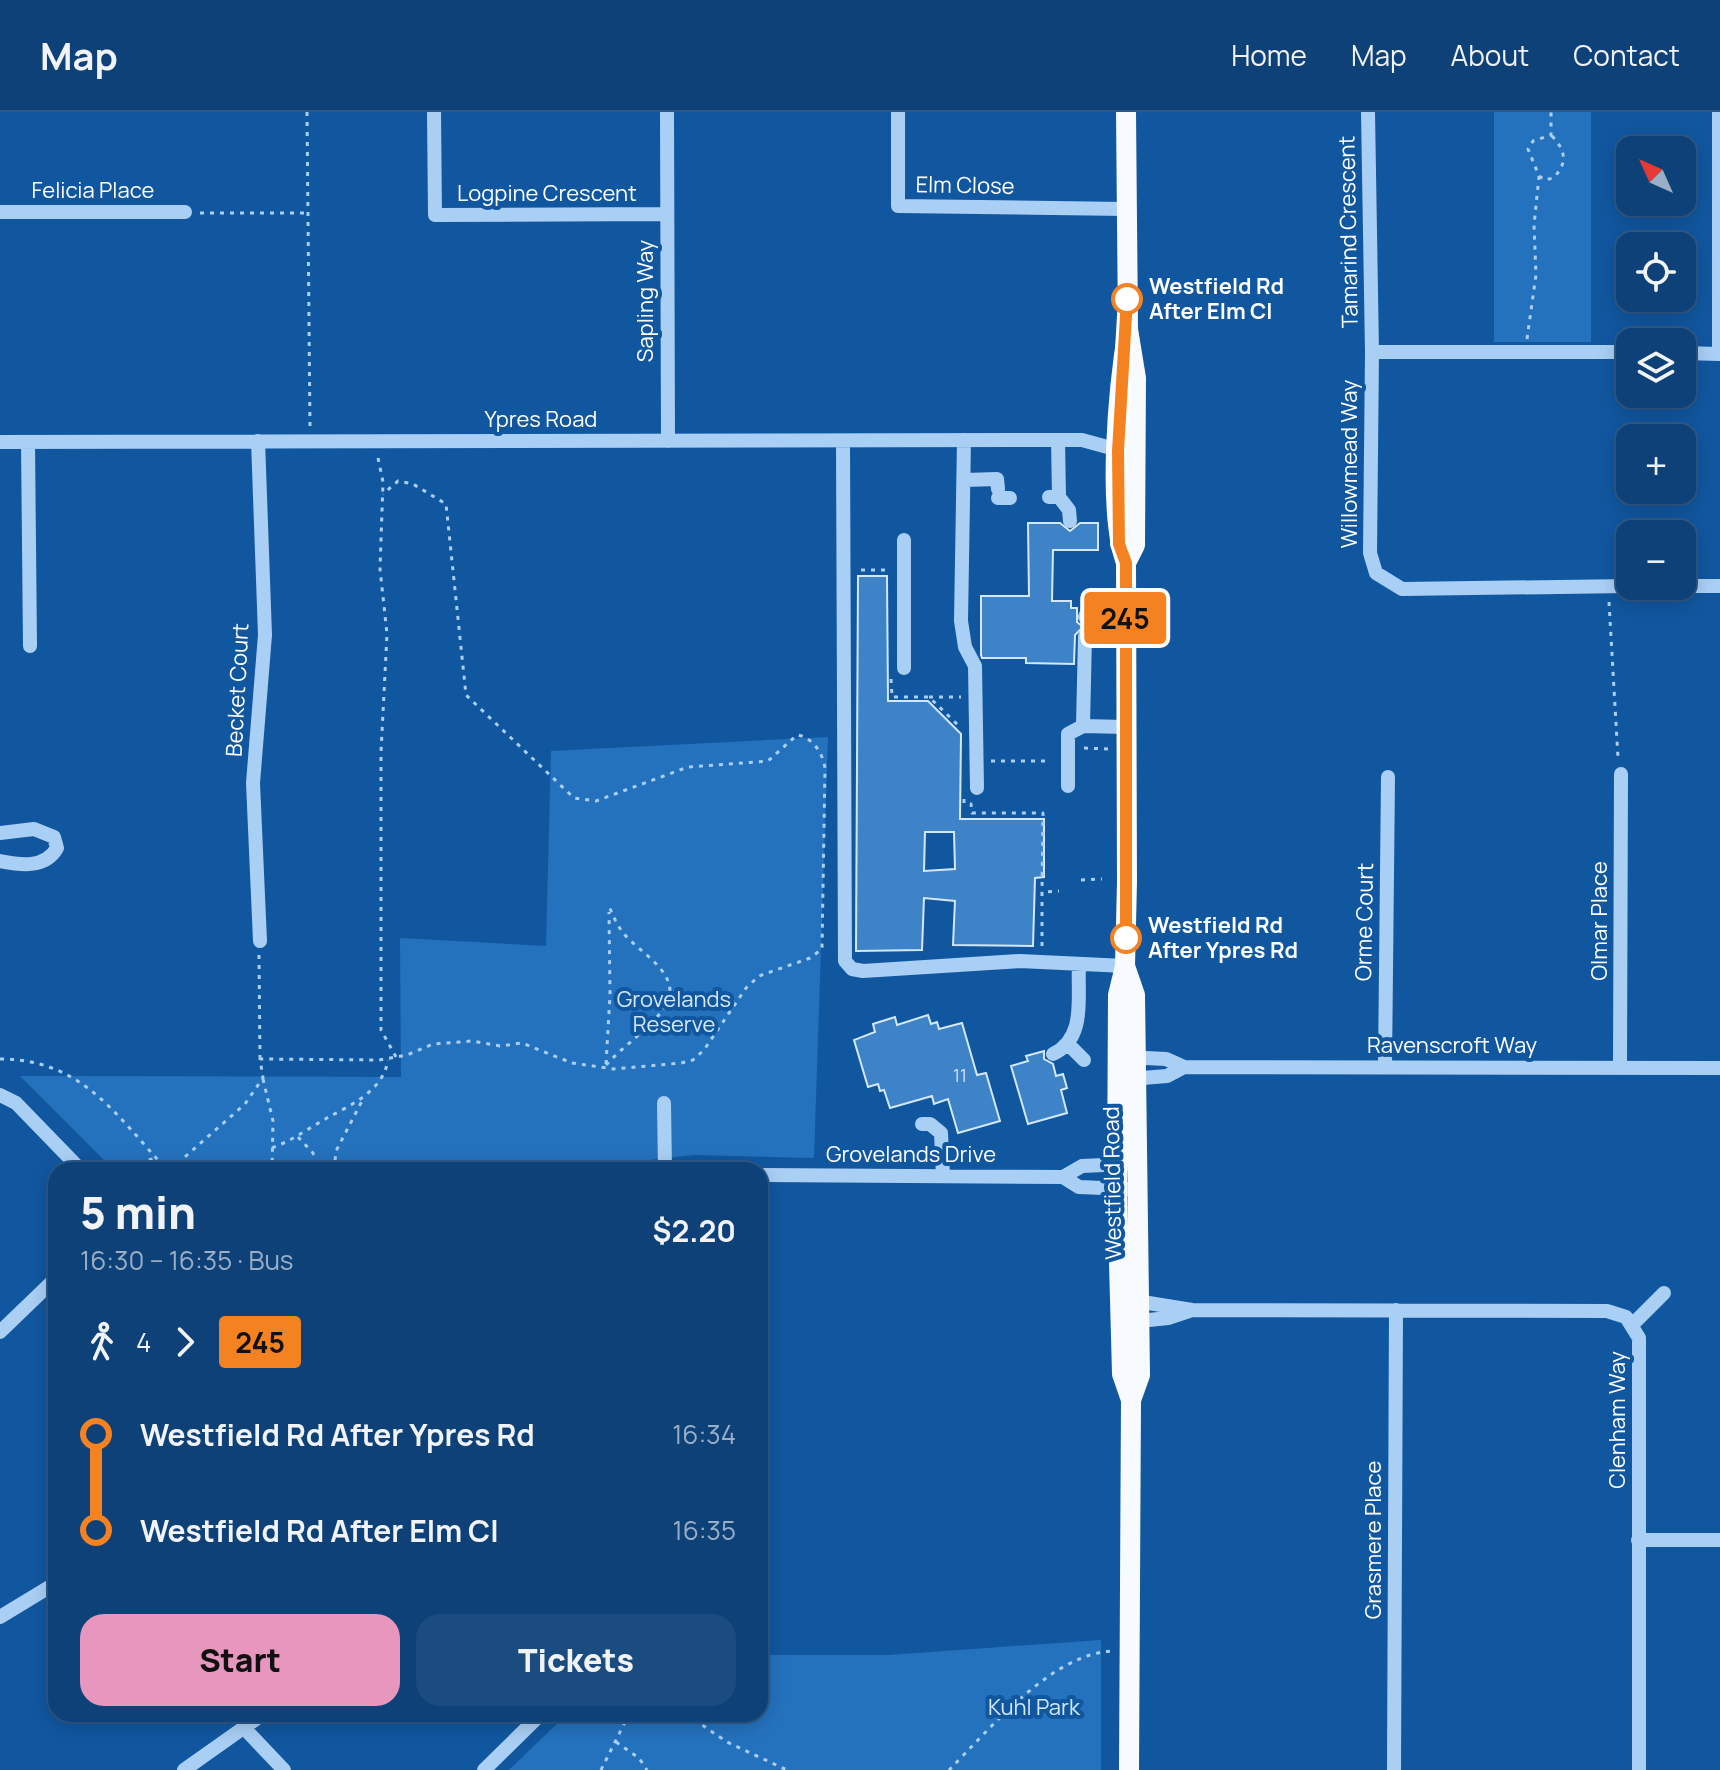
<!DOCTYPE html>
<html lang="en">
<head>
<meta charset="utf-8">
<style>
	:root { --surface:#0d4178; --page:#1b4c80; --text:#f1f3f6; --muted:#9aafc6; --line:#2d5a8a; --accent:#e797bd }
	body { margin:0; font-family:Manrope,sans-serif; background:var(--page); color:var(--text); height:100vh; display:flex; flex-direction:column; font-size:30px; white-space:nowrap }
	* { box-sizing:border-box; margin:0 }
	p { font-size:26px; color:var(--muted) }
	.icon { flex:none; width:44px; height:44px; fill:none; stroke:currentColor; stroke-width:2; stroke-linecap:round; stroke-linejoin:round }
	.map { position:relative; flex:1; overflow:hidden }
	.sheet { position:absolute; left:48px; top:1050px; width:720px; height:560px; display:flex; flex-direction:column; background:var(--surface); border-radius:24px; box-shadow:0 4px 20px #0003,0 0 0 2px var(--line) }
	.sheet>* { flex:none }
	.badge { padding:0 16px; border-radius:6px; font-size:28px; line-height:52px }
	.needle { width:52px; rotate:315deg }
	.controls { position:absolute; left:1616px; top:24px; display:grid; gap:16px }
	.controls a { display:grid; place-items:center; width:80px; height:80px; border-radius:16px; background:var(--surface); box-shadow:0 4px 20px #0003,0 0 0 2px var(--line); font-size:40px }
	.map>.badge { position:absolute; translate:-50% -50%; box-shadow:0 0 0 4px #fff }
	.legs { display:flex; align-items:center; gap:12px; height:88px; padding:0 32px; font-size:26px }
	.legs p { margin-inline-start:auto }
	.headline { display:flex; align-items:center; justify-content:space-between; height:136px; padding:0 32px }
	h1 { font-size:44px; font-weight:800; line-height:60px }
	.cta { display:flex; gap:16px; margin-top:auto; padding:16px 32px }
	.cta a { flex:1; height:92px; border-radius:24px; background:var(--accent); color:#111; font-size:32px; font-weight:800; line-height:92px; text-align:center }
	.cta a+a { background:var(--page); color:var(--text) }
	ul { padding:0 32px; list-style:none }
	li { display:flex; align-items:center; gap:28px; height:96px; font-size:30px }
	li i { display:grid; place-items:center; width:12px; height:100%; margin:0 10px; background:currentColor }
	li i::after { content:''; width:20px; height:20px; margin:-10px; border:6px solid; border-radius:50%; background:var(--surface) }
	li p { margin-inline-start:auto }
	li:first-child i { background:linear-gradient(#0000 50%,currentColor 0) }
	li:last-child i { background:linear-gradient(currentColor 50%,#0000 0) }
	header { display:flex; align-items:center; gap:48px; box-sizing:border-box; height:112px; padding:0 40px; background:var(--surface); border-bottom:2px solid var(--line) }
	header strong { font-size:38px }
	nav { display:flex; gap:44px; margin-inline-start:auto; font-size:28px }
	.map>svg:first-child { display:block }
	.green { fill:#2472be }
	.building { fill:#3e83c8; stroke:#d3e8fe; stroke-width:2; fill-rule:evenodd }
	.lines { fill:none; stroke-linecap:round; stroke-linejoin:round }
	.path { stroke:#aacff5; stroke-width:3; stroke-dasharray:4 6; stroke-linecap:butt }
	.minor { stroke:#aacff5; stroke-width:14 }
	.major { stroke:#f7fbff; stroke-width:20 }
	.line-1-casing { stroke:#fff; stroke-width:18 }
	.line-1 { stroke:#f58220; stroke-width:12 }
	.stop-1-dot { fill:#fff; stroke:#f58220; stroke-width:4 }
	.labels { text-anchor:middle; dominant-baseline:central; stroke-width:8; stroke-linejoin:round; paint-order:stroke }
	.number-label { font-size:18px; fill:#cfe0f1 }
	.street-label { font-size:22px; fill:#fff; stroke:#1157a0 }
	.stop-label { font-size:22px; font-weight:bold; fill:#fff; stroke:#1157a0; text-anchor:start }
	.park-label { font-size:22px; fill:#d3e8fe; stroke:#1157a0 }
</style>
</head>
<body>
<header>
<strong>Map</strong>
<nav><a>Home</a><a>Map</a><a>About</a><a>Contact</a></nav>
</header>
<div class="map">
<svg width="1720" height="1658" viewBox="0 0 1720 1658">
	<rect width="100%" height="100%" fill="#1157a0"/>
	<path class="green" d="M1494,0H1591V230H1494Z
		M828,625L814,1046L694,1043L562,1058H114L20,964L401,965L400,826L546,834L551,639Z
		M1101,1528V1658H509L567,1602H760V1543H889Z"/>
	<path class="building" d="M1028,411H1060L1070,419L1080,411H1098V438H1053L1052,489H1071V496H1077V510L1083,515L1075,523L1074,552L1026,551V546H982L981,543V484H1029Z
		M858,464H887L888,589H928L961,622L960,707H1044V765L1035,766L1033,834L953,833L955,789L924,786L922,838L856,839ZM925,720H954L955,757L924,759Z
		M928,903L931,912L937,910L939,917L962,911L977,963L986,961L1000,1009L958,1021L948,987L934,992L932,984L890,996L884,978L880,979L878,972L868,975L854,928L875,920L873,912L895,905L897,913Z
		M1044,939V947L1053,952L1056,964L1063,962L1067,976L1061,978L1067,1001L1028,1012L1011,954L1028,949L1026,944Z"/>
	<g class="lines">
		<path class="path" d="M307,0L310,315
			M1539,64L1545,68L1553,66C1569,51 1565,37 1551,23
			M200,101H309
			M1527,227L1536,163L1534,113L1539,64L1528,37L1533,29L1551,23V0
			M378,346L383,370L380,457L387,522L381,640V918L396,945
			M861,458H889
			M1609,490L1618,646
			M891,567L892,585H929L959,614
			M929,585H961
			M1084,636L1108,637
			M991,649H1051
			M964,687V691L971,692L972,701H1043L1042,780
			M1081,768L1102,767
			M1042,834V780L1059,779
			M259,843L260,947
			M0,947C82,947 116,1003 167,1058
			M606,952L610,883L609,800
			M606,953C624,933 650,917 664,896C686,864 641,842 624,822C617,813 613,804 609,794
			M263,967L273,1009L272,1058
			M298,1025L313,1041L316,1050L325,1051L333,1057
			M272,1036C293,1028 309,1016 327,1006C351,993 383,979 388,948
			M110,1058L156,1046
			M170,1058L245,992L263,966L260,947L379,948L407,943L433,932L472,929L500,934L522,931L572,951L614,957L681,951L693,948L704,938L746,876L759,864L810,846L822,837L825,656C823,641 812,625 797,623L768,649L688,655L596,689L574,686L466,583L446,392L413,372L398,369L383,382
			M334,1058L336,1039L362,989
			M686,1602L727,1630L787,1658
			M616,1630L639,1646L647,1658
			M601,1658L629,1602
			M949,1658C990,1617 1052,1541 1113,1539"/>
		<path class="minor" d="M434,0L435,103L666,102
			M667,0L668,329
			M898,0V94L1126,97
			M1368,0L1372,240
			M0,100H185
			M1630,240H1372L1370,441L1376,461L1402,477L1630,474
			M1682,241L1720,242
			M1719,242V0
			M964,328L961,509L965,535L975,554L977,676
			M258,329L265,523L253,671L260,829
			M843,329L845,849L852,857L863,859L1020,849L1125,854
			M0,330L1082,328L1122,339
			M28,330L30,534
			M965,368L997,367L998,377
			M1049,385H1059L1058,328
			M1059,385L1069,398L1070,409
			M998,386H1010
			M904,428V556
			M1682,474H1720
			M1085,505L1092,488L1125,487
			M1083,614L1125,615
			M1068,674V622L1083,614L1085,524
			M0,721L34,717L54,725L57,736C45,757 20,753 0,749
			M1068,932L1084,948
			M1053,942C1087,926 1077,884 1079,853
			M1126,945L1166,947L1184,955L1720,956
			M1385,954L1388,665
			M1620,956L1621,662
			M1130,967L1167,964L1184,955
			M0,983L16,991L81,1058
			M664,991L665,1058
			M922,1012H930L941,1021L943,1064
			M760,1063L1063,1065L1082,1054L1126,1052
			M1063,1065L1079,1075L1127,1077
			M1130,1188L1192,1198L1607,1199L1626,1205L1639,1226V1658
			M1130,1210L1168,1206L1192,1198
			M1633,1212L1664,1181
			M0,1220L56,1166
			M1638,1428H1720
			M0,1505L56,1471
			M244,1616L284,1658
			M184,1658L263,1602
			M484,1658L541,1602
			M1394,1658L1396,1198"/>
		<path class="major" d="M1128,217C1118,276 1107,397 1126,451L1127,770L1125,854L1118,883L1117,1077L1122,1262L1131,1288
			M1126,451L1135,433L1136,266L1128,217L1126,0
			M1125,854L1135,883L1140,1263L1131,1288L1129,1658"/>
	</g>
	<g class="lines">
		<defs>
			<path id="line-1" d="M1126,826V451L1119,432L1118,339L1127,187"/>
		</defs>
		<use href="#line-1" class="line-1-casing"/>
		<use href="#line-1" class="line-1"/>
	</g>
	<g class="stop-1-dot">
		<circle cx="1127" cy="187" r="14"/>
		<circle cx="1126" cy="826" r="14"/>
	</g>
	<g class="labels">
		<g class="number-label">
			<text x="960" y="963">11</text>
		</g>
		<g class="street-label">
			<text transform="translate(965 73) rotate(1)">Elm Close</text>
			<text x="93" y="78">Felicia Place</text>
			<text x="547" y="81">Logpine Crescent</text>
			<text transform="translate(1348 120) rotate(-91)">Tamarind Crescent</text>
			<text transform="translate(645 189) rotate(-90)">Sapling Way</text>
			<text x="541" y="307">Ypres Road</text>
			<text transform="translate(1349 352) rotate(-90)">Willowmead Way</text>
			<text transform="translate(237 578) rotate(-87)">Becket Court</text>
			<text transform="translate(1599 809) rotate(-90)">Olmar Place</text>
			<text transform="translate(1364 810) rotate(-89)">Orme Court</text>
			<text x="1452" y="933">Ravenscroft Way</text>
			<text x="911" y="1042">Grovelands Drive</text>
			<text transform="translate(1112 1071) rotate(-91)">Westfield Road</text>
			<text transform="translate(1617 1308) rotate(-90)">Clenham Way</text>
			<text transform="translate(1373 1428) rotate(-90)">Grasmere Place</text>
		</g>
		<g class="stop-label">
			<text x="1149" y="174">Westfield Rd<tspan x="1149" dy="25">After Elm Cl</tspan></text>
			<text x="1148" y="813">Westfield Rd<tspan x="1148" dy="25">After Ypres Rd</tspan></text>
		</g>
		<g class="park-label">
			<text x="674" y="887">Grovelands<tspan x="674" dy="25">Reserve</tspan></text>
			<text x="1034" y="1595">Kuhl Park</text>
		</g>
	</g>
</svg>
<div class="controls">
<a><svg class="needle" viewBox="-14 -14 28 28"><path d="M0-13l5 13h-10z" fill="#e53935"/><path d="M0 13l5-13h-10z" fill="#9aafc6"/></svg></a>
<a><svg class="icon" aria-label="locate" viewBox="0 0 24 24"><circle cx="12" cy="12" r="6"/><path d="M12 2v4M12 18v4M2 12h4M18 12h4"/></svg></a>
<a><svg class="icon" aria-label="layers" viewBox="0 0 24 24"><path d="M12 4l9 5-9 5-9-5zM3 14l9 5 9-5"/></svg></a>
<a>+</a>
<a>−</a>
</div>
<b class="badge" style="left:1125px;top:506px;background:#f58220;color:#111">245</b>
<section class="sheet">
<div class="headline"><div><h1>5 min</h1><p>16:30 – 16:35 · Bus</p></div><b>$2.20</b></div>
<div class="legs"><svg class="icon" aria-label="walk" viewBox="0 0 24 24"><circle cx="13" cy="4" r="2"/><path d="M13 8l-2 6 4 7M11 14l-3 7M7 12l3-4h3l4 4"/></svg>4<svg class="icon" aria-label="forward" viewBox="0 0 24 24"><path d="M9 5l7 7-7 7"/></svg><b class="badge" style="background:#f58220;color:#111">245</b></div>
<ul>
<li><i style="color:#f58220"></i><b>Westfield Rd After Ypres Rd</b><p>16:34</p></li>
<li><i style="color:#f58220"></i><b>Westfield Rd After Elm Cl</b><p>16:35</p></li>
</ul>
<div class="cta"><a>Start</a><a>Tickets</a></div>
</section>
</div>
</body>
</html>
